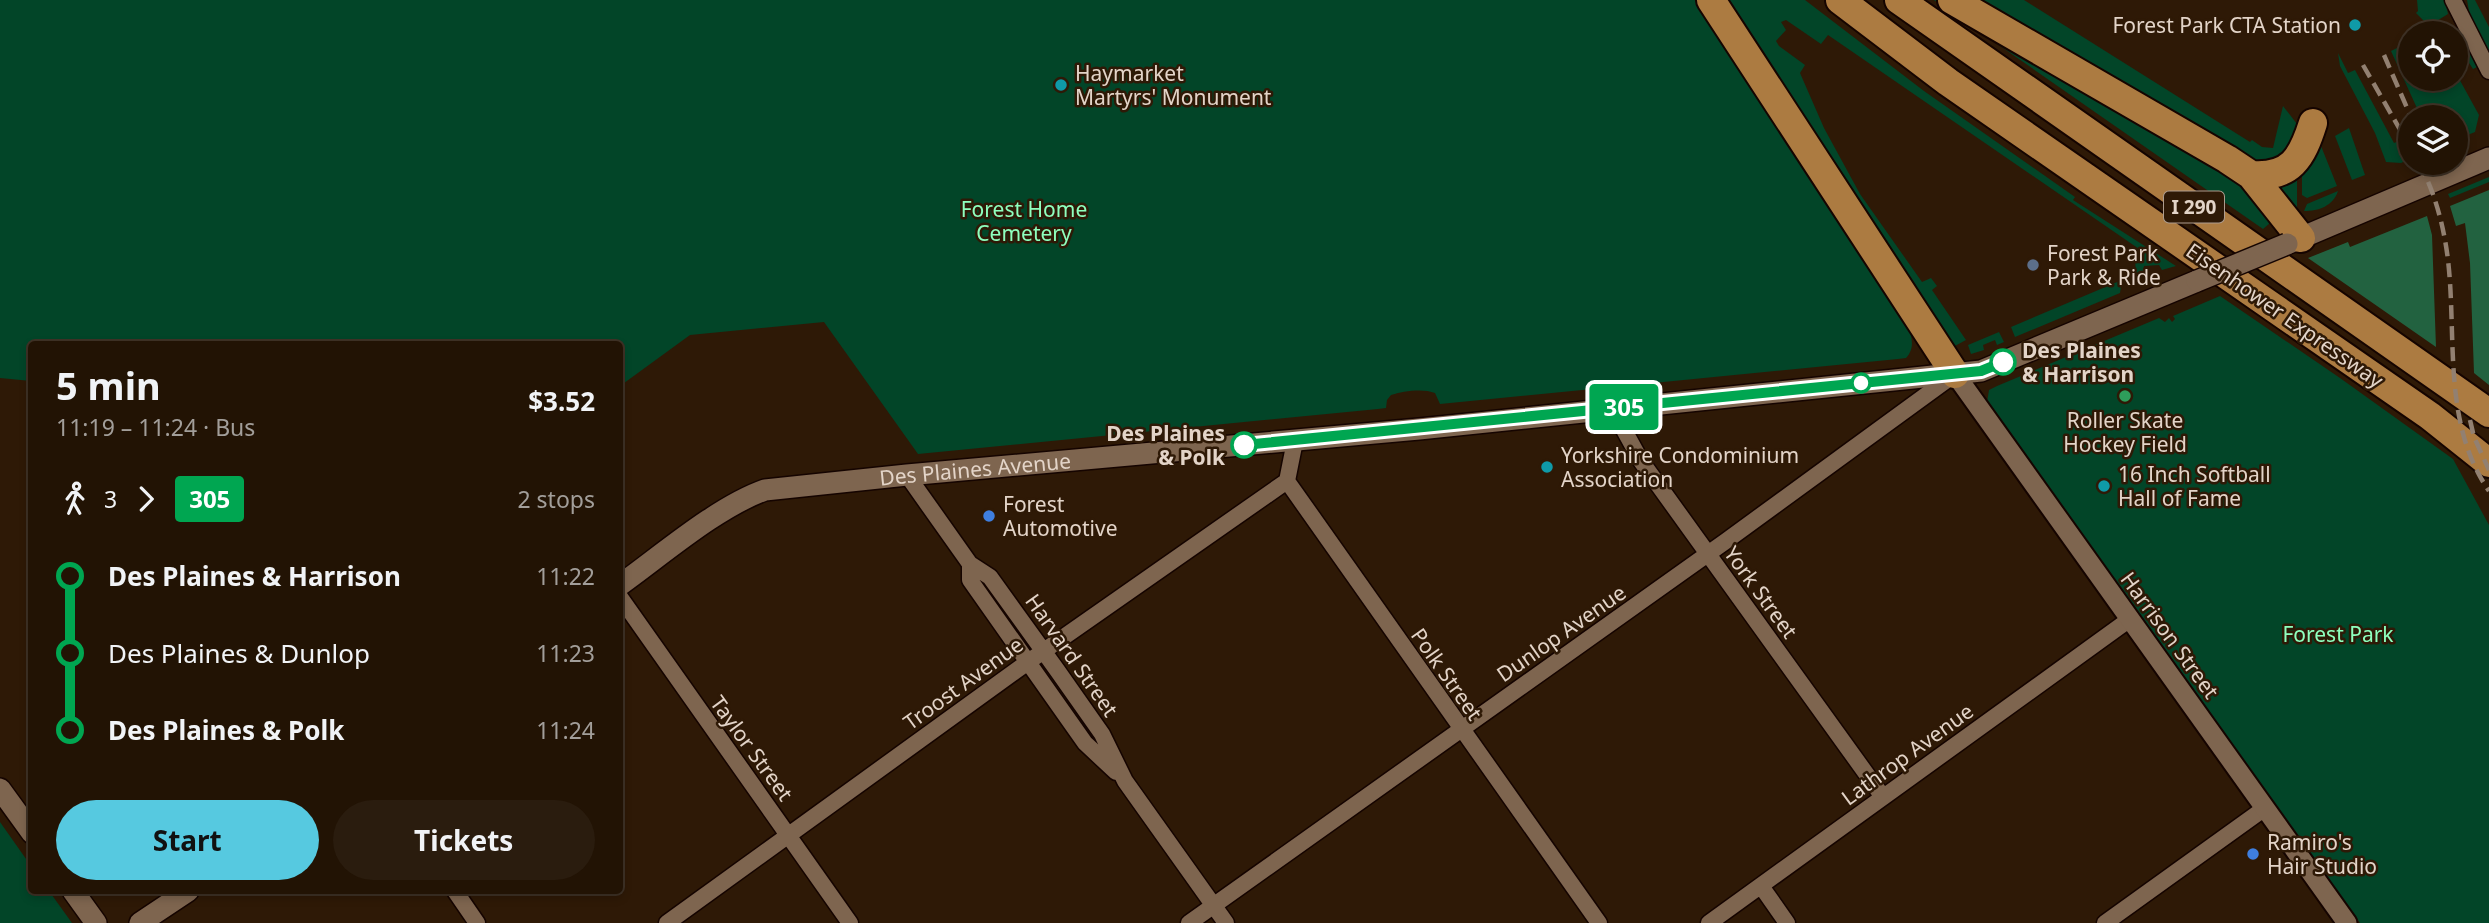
<!DOCTYPE html>
<html lang="en">
<head>
<meta charset="utf-8">
<style>
	:root { --surface:#221304; --page:#2a1c0e; --text:#f1f3f6; --muted:#a29e9a; --line:#3f3226; --accent:#56c9e0 }
	body { margin:0; font-family:"Noto Sans",sans-serif; background:var(--page); color:var(--text); height:100vh; display:flex; flex-direction:column; font-size:26px; white-space:nowrap }
	* { box-sizing:border-box; margin:0 }
	p { font-size:23px; color:var(--muted) }
	.icon { flex:none; width:38px; height:38px; fill:none; stroke:currentColor; stroke-width:2; stroke-linecap:round; stroke-linejoin:round }
	.map { position:relative; flex:1; overflow:hidden }
	.sheet { position:absolute; left:28px; top:341px; width:595px; height:553px; display:flex; flex-direction:column; background:var(--surface); border-radius:7px; box-shadow:0 4px 10px #0003,0 0 0 2px var(--line) }
	.sheet>* { flex:none }
	.badge { padding:0 14px; border-radius:5px; font-size:24px; line-height:46px }
	.fabs { position:absolute; left:2398px; top:21px; display:grid; gap:14px }
	.fabs a { display:grid; place-items:center; width:70px; height:70px; border-radius:50%; background:var(--surface); box-shadow:0 4px 10px #0003,0 0 0 2px var(--line); font-size:35px }
	.map>.badge { position:absolute; translate:-50% -50%; box-shadow:0 0 0 4px #fff }
	.legs { display:flex; align-items:center; gap:10px; height:77px; padding:0 28px; font-size:23px }
	.legs p { margin-inline-start:auto }
	.overview { display:flex; align-items:center; justify-content:space-between; height:119px; padding:0 28px }
	h1 { font-size:38px; font-weight:700; line-height:52px }
	.primary-button { display:flex; gap:14px; margin-top:auto; padding:14px 28px }
	.primary-button a { flex:1; height:80px; border-radius:42px; background:var(--accent); color:#111; font-size:28px; font-weight:700; line-height:80px; text-align:center }
	.primary-button a+a { background:var(--page); color:var(--text) }
	ul { padding:0 28px; list-style:none }
	li { display:flex; align-items:center; gap:24px; height:77px; font-size:26px }
	li i { display:grid; place-items:center; width:10px; height:100%; margin:0 9px; background:currentColor }
	li i::after { content:''; width:18px; height:18px; margin:-9px; border:5px solid; border-radius:50%; background:var(--surface) }
	li p { margin-inline-start:auto }
	li:first-child i { background:linear-gradient(#0000 50%,currentColor 0) }
	li:last-child i { background:linear-gradient(currentColor 50%,#0000 0) }
	.map>svg:first-child { display:block }
	.green { fill:#024528 }
	.forest { fill:#226240 }
	.lines { fill:none; stroke-linecap:round; stroke-linejoin:round }
	.minor-casing { stroke:#150400; stroke-width:19 }
	.tertiary-casing { stroke:#150400; stroke-width:23 }
	.secondary-casing { stroke:#150400; stroke-width:24 }
	.motorway-casing { stroke:#150400; stroke-width:32 }
	.minor { stroke:#7e654f; stroke-width:16 }
	.tertiary { stroke:#7e654f; stroke-width:19 }
	.secondary { stroke:#7e654f; stroke-width:21 }
	.motorway { stroke:#ac7b41; stroke-width:28 }
	.rail { stroke:#928071; stroke-width:4.5; stroke-dasharray:14 7; stroke-linecap:butt }
	.secondary-bridge-casing { stroke:#150400; stroke-width:24; stroke-linecap:butt }
	.secondary-bridge { stroke:#7e654f; stroke-width:21 }
	.line-1-casing { stroke:#fff; stroke-width:16 }
	.line-1 { stroke:#00a651; stroke-width:10 }
	.culture-dot { fill:#0f9aa8; stroke:#2e1906; stroke-width:2.5 }
	.service-dot { fill:#5c6f8a; stroke:#2e1906; stroke-width:2.5 }
	.stop-1-dot { fill:#fff; stroke:#00a651; stroke-width:3.5 }
	.leisure-dot { fill:#2e9e5b; stroke:#2e1906; stroke-width:2.5 }
	.shop-dot { fill:#3f7fe0; stroke:#2e1906; stroke-width:2.5 }
	.labels { text-anchor:middle; dominant-baseline:central; stroke-width:5; stroke-linejoin:round; paint-order:stroke }
	.shield { fill:#2e1906; stroke:#ad9c8e; stroke-width:2 }
	.shield-label { font-size:19px; font-weight:bold; fill:#e3d4c8 }
	.poi-label { font-size:21px; fill:#e3d4c8; stroke:#2e1906; text-anchor:start }
	.park-label { font-size:21px; fill:#8effbe; stroke:#2e1906 }
	.street-label { font-size:21px; fill:#e3d4c8; stroke:#2e1906 }
	.stop-label { font-size:21px; font-weight:bold; fill:#e3d4c8; stroke:#2e1906; text-anchor:start }
</style>
</head>
<body>
<div class="map">
<svg width="2489" height="923" viewBox="0 0 2489 923">
	<rect width="100%" height="100%" fill="#2e1906"/>
	<path class="green" d="M0,0H1704L1908,324C1911,336 1916,347 1906,358L1898,359L1440,404L1435,393C1423,388 1403,391 1391,395L1387,400L1386,408L1378,409L918,454L824,322L690,335L620,386V345H32L31,381L0,378Z
		M1721,0H1805L1924,91L2075,197L2073,200L2176,266L2162,270L2159,265L2144,266V272L2136,273L2135,260L2142,251L1828,35L1821,44L1786,20L1781,22L1786,30L1776,41L1779,46L1805,65L1800,73L1824,128L1860,194L1922,282L1931,278L1937,286L1932,290L1966,340L1953,347Z
		M1934,0H1940L2243,184L2266,214L2270,223L2263,229Z
		M1968,0H2024L2250,142L2252,140L2262,147L2273,148L2283,106L2297,124L2296,145L2266,167Z
		M2417,0H2445L2448,14L2435,22L2424,21L2416,13L2418,11Z
		M2467,0H2475L2489,27V56L2471,22Z
		M2459,30L2479,66L2473,69L2455,41V33Z
		M2399,47L2410,55V79H2455L2457,75L2479,115L2475,132L2455,140V117H2421L2391,51Z
		M2338,53L2348,73L2355,70L2394,143L2399,141L2407,160L2401,163L2386,162L2375,133L2340,66Z
		M2349,128L2365,175L2352,180L2335,136Z
		M2319,141L2337,186L2307,198L2302,195V174Z
		M2297,171V210L2278,192L2275,182Z
		M2489,177V182L2450,198L2448,194Z
		M2338,191C2333,206 2319,211 2304,211L2307,204Z
		M2122,280L2120,293L2015,337L2011,327Z
		M2220,296L2340,378L2453,459L2489,525V923H2360L1987,402L1989,390L1997,386L2159,318L2165,322L2169,318L2172,322L2175,319L2173,316Z
		M1999,332L2004,342L1997,345L1995,340L1983,345L1984,350L1971,354L1968,345Z
		M0,822L31,866L32,891H49L72,923H0Z"/>
	<path class="forest" d="M2489,190V385L2474,373L2470,263L2465,223L2456,226L2450,206Z
		M2427,216L2432,235L2436,347L2308,258L2348,242L2350,247Z"/>
	<g class="lines">
		<defs>
			<path id="minor" d="M2453,0L2489,71
				M1612,408L1641,461L1883,797
				M1295,441L1287,481L1599,923
				M907,475L970,564L990,577L1057,670L1102,734L1125,781L1226,923
				M970,564V580L1085,743L1116,772
				M620,597L850,923
				M1761,886L1787,923
				M455,891L477,923
				M667,923L1028,662L1287,481
				M1189,923L1726,541L1955,374
				M1709,923L2130,619
				M2105,923L2265,808"/>
			<path id="tertiary" d="M1955,374L2347,923"/>
			<g id="secondary">
				<path d="M2289,243L2489,158"/>
				<path id="s1" d="M620,585C662,555 717,507 765,490L907,475L1419,429L1981,371L2197,281"/>
				<path d="M0,789L32,833"/>
				<path d="M73,891L96,923"/>
				<path d="M140,923L188,891"/>
			</g>
			<path id="motorway" d="M1711,0L1955,374
				M1840,0L1948,82L2430,416L2489,463
				M1899,0L2489,413
				M1952,0L2227,159L2251,175L2301,238
				M2251,175C2291,178 2302,158 2313,123"/>
		</defs>
		<use href="#minor" class="minor-casing"/>
		<use href="#tertiary" class="tertiary-casing"/>
		<use href="#secondary" class="secondary-casing"/>
		<use href="#motorway" class="motorway-casing"/>
		<use href="#minor" class="minor"/>
		<use href="#tertiary" class="tertiary"/>
		<use href="#secondary" class="secondary"/>
		<use href="#motorway" class="motorway"/>
		<path class="rail" d="M2384,55L2411,117
			M2363,65L2410,147
			M2419,163C2435,192 2444,227 2448,260C2457,338 2442,423 2489,491
			M2470,420L2474,437L2489,470"/>
		<defs>
			<path id="secondary-bridge" d="M2197,281L2287,244"/>
		</defs>
		<use href="#secondary-bridge" class="secondary-bridge-casing"/>
		<use href="#secondary-bridge" class="secondary-bridge"/>
	</g>
	<g class="lines">
		<defs>
			<path id="line-1" d="M1244,445L1981,371L2003,362"/>
		</defs>
		<use href="#line-1" class="line-1-casing"/>
		<use href="#line-1" class="line-1"/>
	</g>
	<g class="culture-dot">
		<circle cx="2355" cy="25" r="7"/>
		<circle cx="1061" cy="85" r="7"/>
		<circle cx="1547" cy="467" r="7"/>
		<circle cx="2104" cy="486" r="7"/>
	</g>
	<circle class="service-dot" cx="2033" cy="265" r="7"/>
	<g class="stop-1-dot">
		<circle cx="2003" cy="362" r="12"/>
		<circle cx="1861" cy="383" r="9"/>
		<circle cx="1244" cy="445" r="12"/>
	</g>
	<circle class="leisure-dot" cx="2125" cy="396" r="7"/>
	<g class="shop-dot">
		<circle cx="989" cy="516" r="7"/>
		<circle cx="2253" cy="854" r="7"/>
	</g>
	<g class="labels">
		<rect class="shield" x="2164" y="191.5" width="60" height="31" rx="5"/>
		<g class="shield-label">
			<text x="2194" y="207">I 290</text>
		</g>
		<g class="poi-label">
			<text x="2341" y="25" text-anchor="end">Forest Park CTA Station</text>
			<text x="1075" y="73">Haymarket<tspan x="1075" dy="24">Martyrs' Monument</tspan></text>
			<text x="2047" y="253">Forest Park<tspan x="2047" dy="24">Park &amp; Ride</tspan></text>
			<text x="2125" y="420" text-anchor="middle">Roller Skate<tspan x="2125" dy="24">Hockey Field</tspan></text>
			<text x="1561" y="455">Yorkshire Condominium<tspan x="1561" dy="24">Association</tspan></text>
			<text x="2118" y="474">16 Inch Softball<tspan x="2118" dy="24">Hall of Fame</tspan></text>
			<text x="1003" y="504">Forest<tspan x="1003" dy="24">Automotive</tspan></text>
			<text x="2267" y="842">Ramiro's<tspan x="2267" dy="24">Hair Studio</tspan></text>
		</g>
		<g class="park-label">
			<text x="1024" y="209">Forest Home<tspan x="1024" dy="24">Cemetery</tspan></text>
			<text x="2338" y="634">Forest Park</text>
		</g>
		<g class="street-label">
			<text transform="translate(2285 315) rotate(35)">Eisenhower Expressway</text>
			<text stroke="none"><textPath href="#s1" startOffset="385">Des Plaines Avenue</textPath></text>
			<text transform="translate(1761 592) rotate(54)">York Street</text>
			<text transform="translate(1561 633) rotate(-35)">Dunlop Avenue</text>
			<text transform="translate(2170 635) rotate(54)">Harrison Street</text>
			<text transform="translate(1072 655) rotate(55)">Harvard Street</text>
			<text transform="translate(1447 674) rotate(55)">Polk Street</text>
			<text transform="translate(963 683) rotate(-36)">Troost Avenue</text>
			<text transform="translate(752 748) rotate(54)">Taylor Street</text>
			<text transform="translate(1907 754) rotate(-36)">Lathrop Avenue</text>
		</g>
		<g class="stop-label">
			<text x="2022" y="350">Des Plaines<tspan x="2022" dy="24">&amp; Harrison</tspan></text>
			<text x="1225" y="433" text-anchor="end">Des Plaines<tspan x="1225" dy="24">&amp; Polk</tspan></text>
		</g>
	</g>
</svg>
<div class="fabs">
<a><svg class="icon" aria-label="locate" viewBox="0 0 24 24"><circle cx="12" cy="12" r="6"/><path d="M12 2v4M12 18v4M2 12h4M18 12h4"/></svg></a>
<a><svg class="icon" aria-label="layers" viewBox="0 0 24 24"><path d="M12 4l9 5-9 5-9-5zM3 14l9 5 9-5"/></svg></a>
</div>
<b class="badge" style="left:1624px;top:407px;background:#00a651;color:#fff">305</b>
<section class="sheet">
<div class="overview"><div><h1>5 min</h1><p>11:19 – 11:24 · Bus</p></div><b>$3.52</b></div>
<div class="legs"><svg class="icon" aria-label="walk" viewBox="0 0 24 24"><circle cx="13" cy="4" r="2"/><path d="M13 8l-2 6 4 7M11 14l-3 7M7 12l3-4h3l4 4"/></svg>3<svg class="icon" aria-label="forward" viewBox="0 0 24 24"><path d="M9 5l7 7-7 7"/></svg><b class="badge" style="background:#00a651;color:#fff">305</b><p>2 stops</p></div>
<ul>
<li><i style="color:#00a651"></i><b>Des Plaines &amp; Harrison</b><p>11:22</p></li>
<li><i style="color:#00a651"></i><span>Des Plaines &amp; Dunlop</span><p>11:23</p></li>
<li><i style="color:#00a651"></i><b>Des Plaines &amp; Polk</b><p>11:24</p></li>
</ul>
<div class="primary-button"><a>Start</a><a>Tickets</a></div>
</section>
</div>
</body>
</html>
